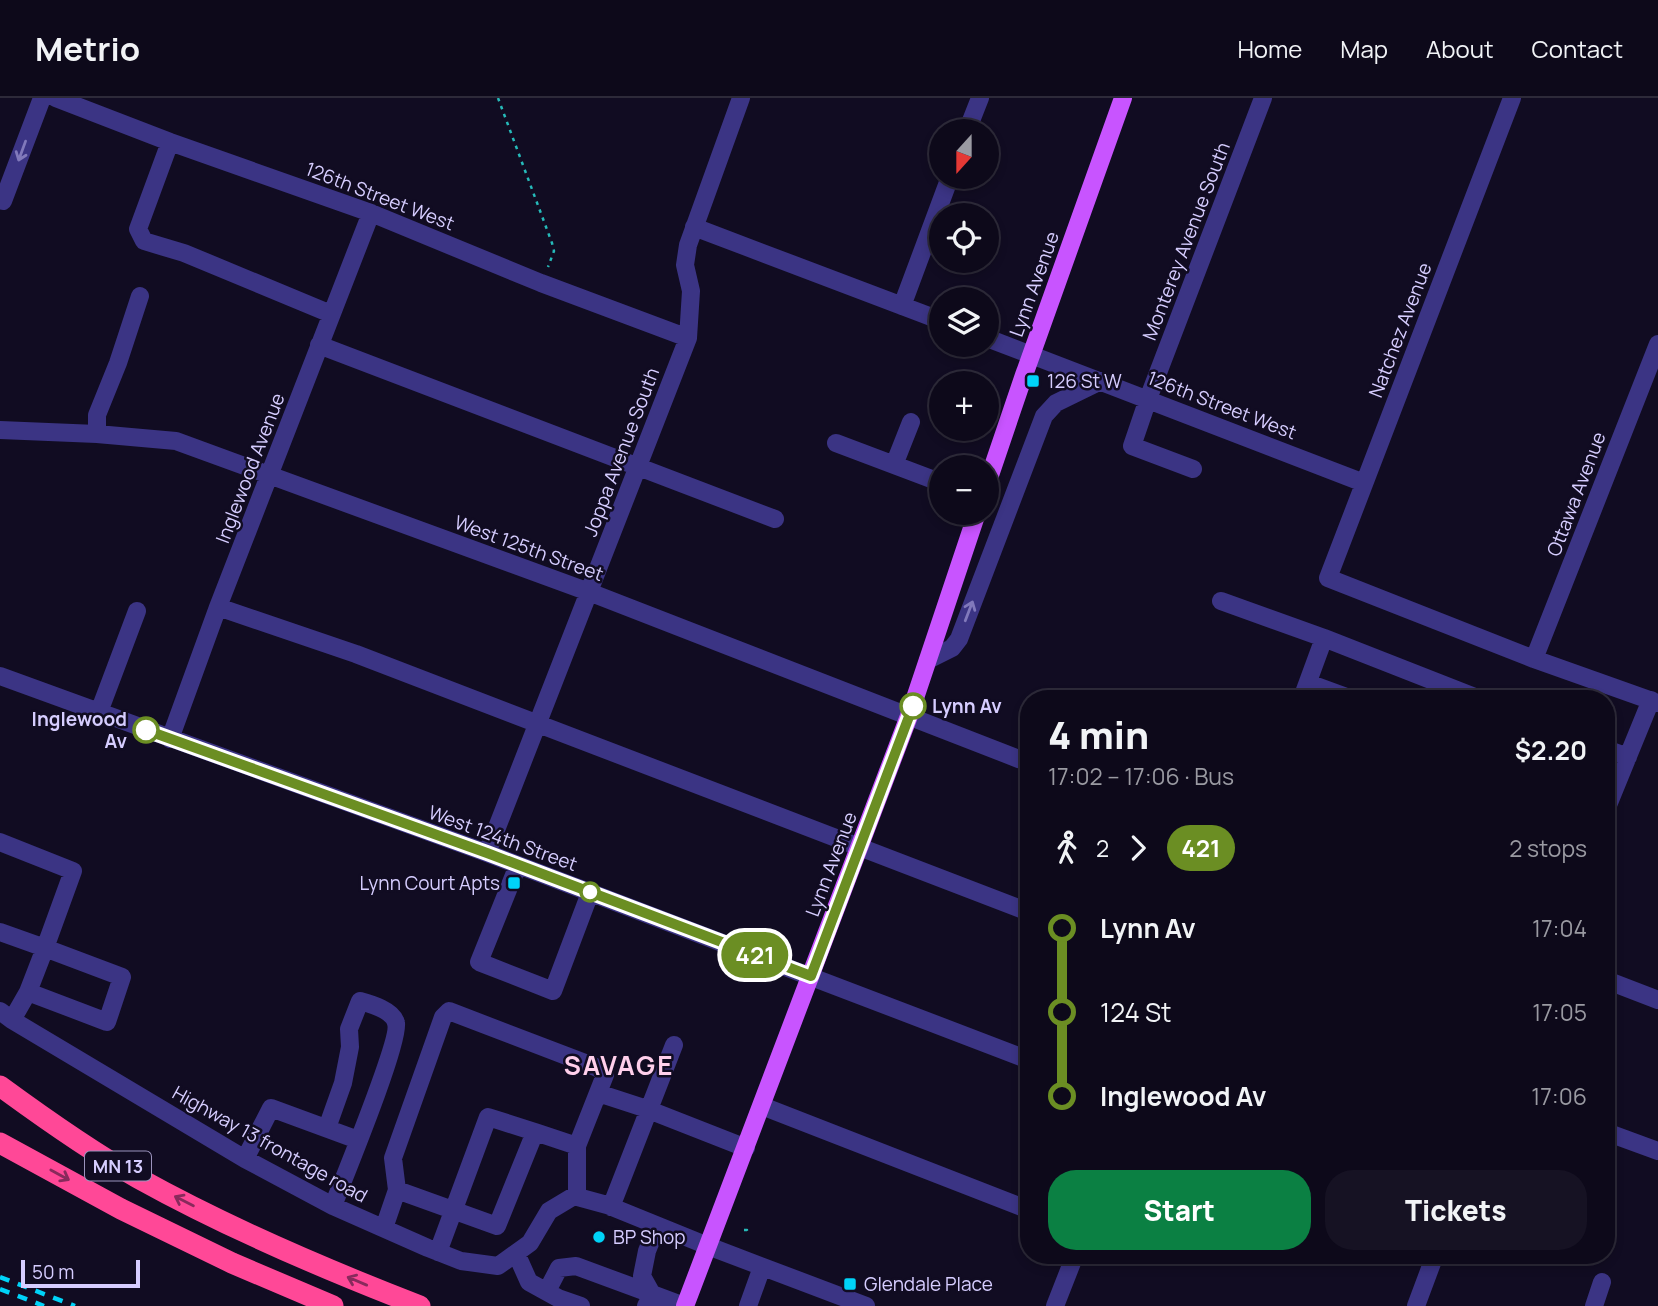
<!DOCTYPE html>
<html lang="en">
<head>
<meta charset="utf-8">
<style>
	:root { --surface:#0d091a; --page:#161223; --text:#f1f3f6; --muted:#9a9aa2; --line:#2d2a39; --accent:#0b8043 }
	body { margin:0; font-family:Manrope,sans-serif; background:var(--page); color:var(--text); height:100vh; display:flex; flex-direction:column; font-size:26px; white-space:nowrap }
	* { box-sizing:border-box; margin:0 }
	p { font-size:23px; color:var(--muted) }
	.icon { flex:none; width:38px; height:38px; fill:none; stroke:currentColor; stroke-width:2; stroke-linecap:round; stroke-linejoin:round }
	.map { position:relative; flex:1; overflow:hidden }
	.details { position:absolute; left:1020px; top:592px; width:595px; height:574px; display:flex; flex-direction:column; background:var(--surface); border-radius:28px; box-shadow:0 4px 10px #0003,0 0 0 2px var(--line) }
	.details>* { flex:none }
	.badge { padding:0 14px; border-radius:23px; font-size:24px; line-height:46px }
	.needle { width:46px; rotate:201deg }
	.controls { position:absolute; left:929px; top:21px; display:grid; gap:14px }
	.controls a { display:grid; place-items:center; width:70px; height:70px; border-radius:50%; background:var(--surface); box-shadow:0 4px 10px #0003,0 0 0 2px var(--line); font-size:35px }
	.scale { position:absolute; left:21px; bottom:18px; width:119px; box-sizing:border-box; padding-left:7px; border:4px solid #d6cdff; border-top:0; font-size:19px; line-height:24px; white-space:nowrap; color:#d6cdff; -webkit-text-stroke:5px #110c22; paint-order:stroke }
	.map>.badge { position:absolute; translate:-50% -50%; box-shadow:0 0 0 4px #fff }
	.legs { display:flex; align-items:center; gap:10px; height:77px; padding:0 28px; font-size:23px }
	.legs p { margin-inline-start:auto }
	.overview { display:flex; align-items:center; justify-content:space-between; height:119px; padding:0 28px }
	h1 { font-size:38px; font-weight:800; line-height:52px }
	.button { display:flex; gap:14px; margin-top:auto; padding:14px 28px }
	.button a { flex:1; height:80px; border-radius:28px; background:var(--accent); color:#fff; font-size:28px; font-weight:800; line-height:80px; text-align:center }
	.button a+a { background:var(--page); color:var(--text) }
	ul { padding:0 28px; list-style:none }
	li { display:flex; align-items:center; gap:24px; height:84px; font-size:26px }
	li i { display:grid; place-items:center; width:10px; height:100%; margin:0 9px; background:currentColor }
	li i::after { content:''; width:18px; height:18px; margin:-9px; border:5px solid; border-radius:50%; background:var(--surface) }
	li p { margin-inline-start:auto }
	li:first-child i { background:linear-gradient(#0000 50%,currentColor 0) }
	li:last-child i { background:linear-gradient(currentColor 50%,#0000 0) }
	header { display:flex; align-items:center; gap:42px; box-sizing:border-box; height:98px; padding:0 35px; background:var(--surface); border-bottom:2px solid var(--line) }
	header strong { font-size:33px }
	nav { display:flex; gap:38px; margin-inline-start:auto; font-size:24px }
	.map>svg:first-child { display:block }
	.lines { fill:none; stroke-linecap:round; stroke-linejoin:round }
	.path { stroke:#26bab9; stroke-width:2.5; stroke-dasharray:3.5 5; stroke-linecap:butt }
	.minor { stroke:#3b3484; stroke-width:18 }
	.major { stroke:#c854ff; stroke-width:18 }
	.highway { stroke:#ff4897; stroke-width:21 }
	.rail { stroke:#00d3f8; stroke-width:4.5; stroke-dasharray:10 9; stroke-linecap:butt }
	.oneway { stroke:#8179bb }
	.oneway2 { stroke:#882a5c }
	.line-1-casing { stroke:#fff; stroke-width:16 }
	.line-1 { stroke:#6b8e23; stroke-width:10 }
	.poi-dot { fill:#00d3f8; stroke:#110c22; stroke-width:2.5 }
	.stop-1-dot { fill:#fff; stroke:#6b8e23; stroke-width:3.5 }
	.labels { text-anchor:middle; dominant-baseline:central; stroke-width:5; stroke-linejoin:round; paint-order:stroke }
	.shield { fill:#110c22; stroke:#9b93bd; stroke-width:2 }
	.shield-label { font-size:18px; font-weight:bold; fill:#d6cdff }
	.street-label { font-size:19px; fill:#d6cdff; stroke:#110c22 }
	.poi-label { font-size:19px; fill:#d6cdff; stroke:#110c22; text-anchor:start }
	.stop-label { font-size:19px; font-weight:bold; fill:#d6cdff; stroke:#110c22; text-anchor:start }
	.district-label { font-size:26px; font-weight:bold; letter-spacing:2px; fill:#ffcfeb; stroke:#110c22 }
</style>
</head>
<body>
<header>
<strong>Metrio</strong>
<nav><a>Home</a><a>Map</a><a>About</a><a>Contact</a></nav>
</header>
<div class="map">
<svg width="1658" height="1208" viewBox="0 0 1658 1208">
	<rect width="100%" height="100%" fill="#110c22"/>
	<g class="lines">
		<path class="path" d="M498,0L552,145L554,153L548,169
			M744,1132H747L746,1134"/>
		<path class="minor" d="M56,0L170,44L371,115L541,185L688,240
			M1512,0L1328,480L1534,561L1658,605
			M967,33L980,0
			M170,44L138,131L144,143L184,155L331,216
			M0,102L3,103L42,0
			M694,129L942,223
			M902,208L950,79
			M987,240L1364,385
			M319,247L775,421
			M0,332L97,336L176,343L589,494L1029,665
			M97,336V317L118,265L140,198
			M836,345L942,385
			M894,367L911,324
			M1193,371L1132,348L1148,301L1263,0
			M1221,503L1324,540L1477,600
			M218,509L356,556L1029,814
			M1534,561L1658,246
			M928,562L952,550L959,541L1044,318L1056,305L1101,283
			M0,578L487,755L1029,962
			M1308,585L1349,600
			M1302,600L1324,540
			M99,614L137,513
			M170,641L218,509L371,115
			M1606,651L1628,659
			M1606,712L1651,602
			M0,744L73,773L45,850L0,834
			M487,755L688,240L691,193L685,167L688,147L741,0
			M518,767L479,864L553,893L590,795
			M1606,882L1658,902
			M0,913L12,922L245,1061L333,1108L428,1150L461,1163L498,1168L530,1145L549,1113L574,1098L607,1107L708,1148L866,1208
			M12,922L28,894L45,850L122,879L107,924L28,894
			M598,995L644,1010L746,1050
			M762,1008L1029,1112
			M327,1030L343,985L350,949L349,931L360,903C371,906 393,912 396,925C401,941 343,1082 333,1108
			M1606,1034L1658,1053
			M245,1061L271,1010L358,1042
			M397,1092L497,1128L535,1034L577,1048
			M611,1109L674,947
			M384,1130L397,1092L393,1060L443,919L449,913L598,970L605,977L577,1048V1099
			M438,1154L488,1019L535,1034
			M516,1155L529,1184L558,1200L581,1208
			M547,1193L559,1170L576,1168L652,1196
			M652,1196L642,1178L647,1153L657,1128
			M646,1208L652,1196L684,1208
			M748,1208L762,1169
			M1055,1208L1075,1157
			M1416,1208L1435,1157
			M1594,1208L1602,1184"/>
		<path class="major" d="M987,386L1024,277L1123,0
			M685,1208L909,618L977,415"/>
		<path class="highway" d="M0,988C45,1021 90,1053 138,1080C228,1130 324,1171 420,1208
			M0,1045L121,1111L232,1165L333,1208"/>
		<path class="rail" d="M0,1179L75,1208
			M0,1191L44,1208"/>
	</g>
	<defs><path id="oneway-shaft" d="M-6 0H5M1.5-3L5.5 0L1.5 3" fill="none" stroke-width="1.6" stroke-linecap="round" stroke-linejoin="round" transform="scale(1.75)"/></defs>
	<g class="oneway">
		<use href="#oneway-shaft" transform="translate(22 53) rotate(110)"/>
		<use href="#oneway-shaft" transform="translate(969 513) rotate(-69)"/>
	</g>
	<g class="oneway2">
		<use href="#oneway-shaft" transform="translate(60 1077) rotate(29)"/>
		<use href="#oneway-shaft" transform="translate(184 1103) rotate(-153)"/>
		<use href="#oneway-shaft" transform="translate(357 1183) rotate(-157)"/>
	</g>
	<g class="lines">
		<defs>
			<path id="line-1" d="M146,632L487,755L811,878L913,608"/>
		</defs>
		<use href="#line-1" class="line-1-casing"/>
		<use href="#line-1" class="line-1"/>
	</g>
	<g class="poi-dot">
		<rect x="1026" y="276" width="14" height="14" rx="3.5"/>
		<rect x="507" y="778" width="14" height="14" rx="3.5"/>
		<circle cx="599" cy="1139" r="7"/>
		<rect x="843" y="1179" width="14" height="14" rx="3.5"/>
	</g>
	<g class="stop-1-dot">
		<circle cx="913" cy="608" r="12"/>
		<circle cx="146" cy="632" r="12"/>
		<circle cx="590" cy="794" r="9"/>
	</g>
	<g class="labels">
		<rect class="shield" x="85" y="1053.5" width="66" height="29" rx="5"/>
		<g class="shield-label">
			<text x="118" y="1068">MN 13</text>
		</g>
		<g class="street-label">
			<text transform="translate(380 98) rotate(21)">126th Street West</text>
			<text transform="translate(1186 143) rotate(-69)">Monterey Avenue South</text>
			<text transform="translate(1034 186) rotate(-70)">Lynn Avenue</text>
			<text transform="translate(1400 232) rotate(-69)">Natchez Avenue</text>
			<text transform="translate(1222 307) rotate(21)">126th Street West</text>
			<text transform="translate(621 354) rotate(-69)">Joppa Avenue South</text>
			<text transform="translate(250 370) rotate(-69)">Inglewood Avenue</text>
			<text transform="translate(1576 396) rotate(-69)">Ottawa Avenue</text>
			<text transform="translate(529 450) rotate(20)">West 125th Street</text>
			<text transform="translate(503 740) rotate(20)">West 124th Street</text>
			<text transform="translate(831 766) rotate(-69)">Lynn Avenue</text>
			<text transform="translate(270 1046) rotate(29)">Highway 13 frontage road</text>
		</g>
		<g class="poi-label">
			<text x="1047" y="283">126 St W</text>
			<text x="500" y="785" text-anchor="end">Lynn Court Apts</text>
			<text x="613" y="1139">BP Shop</text>
			<text x="864" y="1186">Glendale Place</text>
		</g>
		<g class="stop-label">
			<text x="932" y="608">Lynn Av</text>
			<text x="127" y="621" text-anchor="end">Inglewood<tspan x="127" dy="22">Av</tspan></text>
		</g>
		<g class="district-label">
			<text x="619" y="967">SAVAGE</text>
		</g>
	</g>
</svg>
<div class="controls">
<a><svg class="needle" viewBox="-14 -14 28 28"><path d="M0-13l5 13h-10z" fill="#e53935"/><path d="M0 13l5-13h-10z" fill="#9a9aa2"/></svg></a>
<a><svg class="icon" aria-label="locate" viewBox="0 0 24 24"><circle cx="12" cy="12" r="6"/><path d="M12 2v4M12 18v4M2 12h4M18 12h4"/></svg></a>
<a><svg class="icon" aria-label="layers" viewBox="0 0 24 24"><path d="M12 4l9 5-9 5-9-5zM3 14l9 5 9-5"/></svg></a>
<a>+</a>
<a>−</a>
</div>
<div class="scale">50 m</div>
<b class="badge" style="left:755px;top:857px;background:#6b8e23;color:#fff">421</b>
<section class="details">
<div class="overview"><div><h1>4 min</h1><p>17:02 – 17:06 · Bus</p></div><b>$2.20</b></div>
<div class="legs"><svg class="icon" aria-label="walk" viewBox="0 0 24 24"><circle cx="13" cy="4" r="2"/><path d="M13 8l-2 6 4 7M11 14l-3 7M7 12l3-4h3l4 4"/></svg>2<svg class="icon" aria-label="forward" viewBox="0 0 24 24"><path d="M9 5l7 7-7 7"/></svg><b class="badge" style="background:#6b8e23;color:#fff">421</b><p>2 stops</p></div>
<ul>
<li><i style="color:#6b8e23"></i><b>Lynn Av</b><p>17:04</p></li>
<li><i style="color:#6b8e23"></i><span>124 St</span><p>17:05</p></li>
<li><i style="color:#6b8e23"></i><b>Inglewood Av</b><p>17:06</p></li>
</ul>
<div class="button"><a>Start</a><a>Tickets</a></div>
</section>
</div>
</body>
</html>
